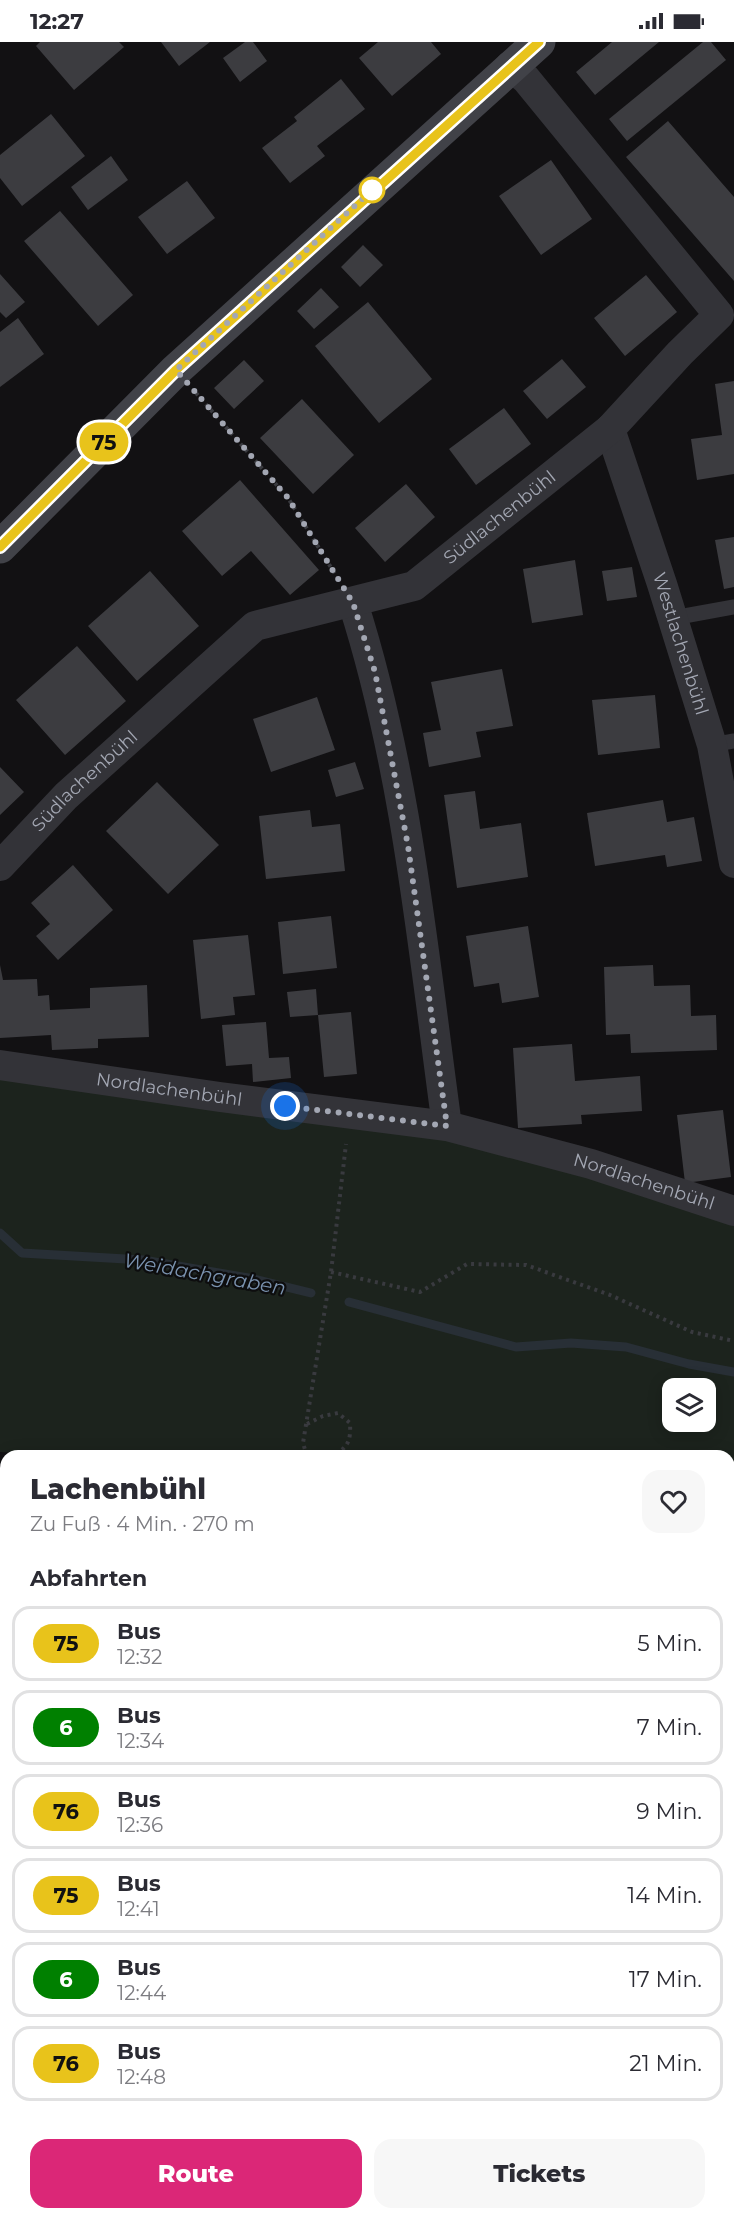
<!DOCTYPE html>
<html lang="de">
<head>
<meta charset="utf-8">
<style>
	:root { --surface:#fff; --page:#f7f7f7; --text:#2b2b33; --muted:#7c7c81; --line:#e1e1e2; --accent:#db2777 }
	body { margin:0; font-family:Montserrat,sans-serif; background:var(--page); color:var(--text); height:100vh; display:flex; flex-direction:column; font-size:22px; white-space:nowrap }
	* { box-sizing:border-box; margin:0 }
	p { font-size:20px; color:var(--muted) }
	.icon { flex:none; width:33px; height:33px; fill:none; stroke:currentColor; stroke-width:2; stroke-linecap:round; stroke-linejoin:round }
	.map { position:relative; flex:1; overflow:hidden }
	.drawer { position:absolute; left:0px; top:1408px; width:735px; height:770px; display:flex; flex-direction:column; background:var(--surface); border-radius:18px 18px 0 0; box-shadow:0 3px 15px #0003 }
	.drawer>* { flex:none }
	.badge { padding:0 12px; border-radius:20px; font-size:21px; line-height:39px }
	.buttons { position:absolute; left:662px; top:1336px; display:grid; gap:12px }
	.buttons a { display:grid; place-items:center; width:54px; height:54px; border-radius:12px; background:var(--surface); box-shadow:0 3px 15px #0003; font-size:30px }
	.you { position:absolute; width:30px; height:30px; margin:-15px; border:4px solid #fff; border-radius:50%; background:#1a73e8; box-shadow:0 0 0 9px #1a73e833 }
	.map>.badge { position:absolute; translate:-50% -50%; box-shadow:0 0 0 3px #fff }
	h2 { padding:0 30px; font-size:22px; line-height:54px }
	.round { display:grid; place-items:center; flex:none; width:63px; height:63px; border-radius:18px; background:var(--page) }
	.summary { display:flex; align-items:center; justify-content:space-between; height:102px; padding:0 30px }
	h1 { font-size:28px; font-weight:800; line-height:45px }
	.cta { display:flex; gap:12px; margin-top:auto; padding:12px 30px }
	.cta a { flex:1; height:69px; border-radius:18px; background:var(--accent); color:#fff; font-size:24px; font-weight:800; line-height:69px; text-align:center }
	.cta a+a { background:var(--page); color:var(--text) }
	ul { padding:0; list-style:none }
	li { display:flex; align-items:center; gap:18px; height:75px; margin:0 12px 9px; padding:0 18px; border:3px solid var(--line); border-radius:18px }
	li div { flex:1 }
	li b { display:block; font-size:22px }
	li em { font-style:normal }
	li .badge { min-width:66px; font-weight:700; text-align:center }
	.status { display:flex; justify-content:space-between; align-items:center; height:42px; padding:0 30px; background:var(--surface); direction:ltr }
	.status svg { height:16px; fill:currentColor }
	.map>svg:first-child { display:block }
	.green { fill:#1c231d; fill-rule:evenodd }
	.lines { fill:none; stroke-linecap:round; stroke-linejoin:round }
	.stream { stroke:#282f36; stroke-width:9 }
	.building { fill:#3c3c40 }
	.path { stroke:#393a3f; stroke-width:4; stroke-dasharray:3 4.5; stroke-linecap:butt }
	.service { stroke:#333338; stroke-width:15 }
	.minor { stroke:#333338; stroke-width:30 }
	.secondary { stroke:#414248; stroke-width:33 }
	.line-casing { stroke:#fff; stroke-width:14 }
	.line { stroke:#e8c31b; stroke-width:9 }
	.walk { stroke:#a3a7b3; stroke-width:6; stroke-dasharray:0 10.8 }
	.stop-dot { fill:#fff; stroke:#e8c31b; stroke-width:3 }
	.labels { text-anchor:middle; dominant-baseline:central; stroke-width:4.5; stroke-linejoin:round; paint-order:stroke }
	.street-label { font-size:18px; fill:#a3a7b3; stroke:#0d0d0e }
	.water-label { font-size:20px; font-style:italic; fill:#7a92ae; stroke:#0d0d0e }
</style>
</head>
<body>
<div class="status"><b>12:27</b><svg viewBox="0 0 49 12"><path d="M0 12V9h3v3zM5 12V6h3v6zM10 12V3h3v9zM15 12V0h3v12zM26 1h20v11H26zM47 4h2v5h-2z"/></svg></div>
<div class="map">
<svg width="734" height="2177" viewBox="0 0 734 2177">
	<rect width="100%" height="100%" fill="#121113"/>
	<path class="green" d="M0,1029L448,1091L734,1175V1636L729,1634V1414H68L0,1410ZM672,1347H705V1380H672Z"/>
	<g class="lines">
		<path class="stream" d="M0,1191L22,1211L143,1218L254,1237L311,1251
			M349,1260L516,1305L571,1301L626,1305L689,1322L734,1330"/>
	</g>
	<path class="building" d="M40,0H119L124,5L74,48L36,4Z
		M161,0H210L179,24Z
		M245,0H253L267,19L240,40L223,16Z
		M378,0H431L441,12L392,54L359,16Z
		M612,0H659L595,53L576,30Z
		M703,0H711L726,18L627,99L609,77Z
		M341,37L365,67L317,104L325,114L290,141L262,106L297,79L294,75Z
		M51,72L85,114L22,164L0,136V113Z
		M668,79L734,155V239L626,115Z
		M111,114L128,138L88,168L71,145Z
		M551,118L592,177L541,213L499,154Z
		M187,139L215,176L167,212L138,175Z
		M60,169L133,253L98,284L24,199Z
		M363,203L383,223L360,245L341,225Z
		M0,232L25,260L6,276L0,270Z
		M646,233L677,270L625,314L594,276Z
		M321,246L339,265L314,287L297,269Z
		M368,260L432,337L379,381L315,304Z
		M18,276L44,312L0,345V290Z
		M562,317L586,345L547,377L523,349Z
		M244,318L264,339L234,367L214,346Z
		M734,339V432L697,438L691,397L722,393L715,342Z
		M302,357L354,413L313,452L260,396Z
		M504,366L531,402L476,443L449,407Z
		M240,438L319,528L290,553L251,509L222,534L182,489Z
		M406,442L435,475L385,520L355,486Z
		M734,495V545L724,547L715,498Z
		M575,518L583,573L532,581L523,527Z
		M632,525L637,555L607,559L602,529Z
		M150,529L199,584L137,639L88,584Z
		M77,604L126,659L65,713L16,658Z
		M502,627L513,684L476,690L481,715L429,725L423,691L441,688L431,640Z
		M655,653L660,706L598,713L592,658Z
		M317,655L335,708L271,730L253,677Z
		M355,720L364,747L336,755L328,728Z
		M0,725L24,750L0,773Z
		M157,740L219,803L168,852L106,789Z
		M475,749L480,787L521,781L528,835L457,846L444,753Z
		M663,758L667,780L694,775L702,819L667,825L665,813L595,824L587,771Z
		M310,768L312,785L340,782L345,829L266,837L259,774Z
		M73,823L113,868L58,918L36,894L50,882L31,861Z
		M331,874L337,926L283,932L278,880Z
		M528,884L539,955L502,961L499,941L474,945L466,894Z
		M248,893L255,953L233,955L235,973L201,977L193,898Z
		M0,923L3,938L37,937L38,954L49,953L50,968L90,966V946L147,943L149,995L98,997V1006L52,1008L51,993L0,996Z
		M653,923L654,944L690,943L691,974L716,973L717,1008L631,1011L630,992L606,993L604,925Z
		M316,947L318,973L290,975L287,950Z
		M351,970L357,1032L324,1035L318,973Z
		M266,980L269,1016L289,1015L291,1036L253,1040L252,1022L226,1024L222,983Z
		M572,1002L575,1039L640,1034L642,1069L581,1073L582,1082L518,1086L513,1006Z
		M723,1068L731,1135L685,1141L677,1073Z
		M0,1678H6V1737H0Z
		M729,1687H734V1727H729Z
		M0,1836H4L3,1895H0Z
		M729,1865H734V1916H729Z
		M729,1953H734V1998H729Z
		M729,2041H734V2100H729Z
		M729,2140H734V2177H662V2172H729Z
		M44,2172H89V2177L44,2176Z
		M169,2172H217L240,2174V2177H169Z
		M427,2172H493V2177H427Z
		M561,2172H605V2174L561,2175Z"/>
	<g class="lines">
		<path class="path" d="M196,351L288,456L335,532
			M331,1230L420,1250L467,1222L526,1223L610,1253L692,1290L734,1299
			M307,1382L323,1374L338,1371L350,1381C351,1399 348,1406 332,1414
			M307,1414L303,1401L331,1230L346,1102
			M729,1638L734,1640
			M0,1793H6
			M729,1798H734"/>
		<path class="service" d="M673,576L734,565
			M712,703L734,699"/>
		<g class="minor">
			<path id="s1" d="M610,387L662,542L712,703L734,821"/>
			<path d="M353,561C407,730 423,909 447,1084"/>
			<path id="s2" d="M0,824L66,754L255,584L414,544L610,387L680,311L719,273L526,37L510,24"/>
			<path id="s3" d="M0,1023L220,1055L447,1084L591,1122L734,1169"/>
			<path d="M0,1602H6"/>
			<path d="M530,2172V2177"/>
			<path d="M24,2177V2172"/>
			<path d="M272,2177L273,2172"/>
		</g>
		<path class="secondary" d="M0,505L176,328L539,0"/>
	</g>
	<g class="lines">
		<defs>
			<path id="line" d="M0,505L176,328L539,0"/>
		</defs>
		<use href="#line" class="line-casing"/>
		<use href="#line" class="line"/>
		<path class="walk" d="M285,1064L447,1084L408,804L375,630L353,561L288,456L176,328L372,148"/>
	</g>
	<circle class="stop-dot" cx="372" cy="148" r="12"/>
	<g class="labels">
		<g class="street-label">
			<text stroke="none"><textPath href="#s2" startOffset="624">Südlachenbühl</textPath></text>
			<text stroke="none"><textPath href="#s1" startOffset="226">Westlachenbühl</textPath></text>
			<text stroke="none"><textPath href="#s2" startOffset="120">Südlachenbühl</textPath></text>
			<text stroke="none"><textPath href="#s3" startOffset="171">Nordlachenbühl</textPath></text>
			<text stroke="none"><textPath href="#s3" startOffset="656">Nordlachenbühl</textPath></text>
		</g>
		<g class="water-label">
			<text transform="translate(205 1232) rotate(10)">Weidachgraben</text>
		</g>
	</g>
</svg>
<div class="buttons">
<a><svg class="icon" aria-label="layers" viewBox="0 0 24 24"><path d="M12 4l9 5-9 5-9-5zM3 14l9 5 9-5"/></svg></a>
</div>
<div class="you" style="left:285px;top:1064px"></div>
<b class="badge" style="left:104px;top:400px;background:#e8c31b;color:#111">75</b>
<section class="drawer">
<div class="summary"><div><h1>Lachenbühl</h1><p>Zu Fuß · 4 Min. · 270 m</p></div><a class="round"><svg class="icon" aria-label="heart" viewBox="0 0 24 24"><path d="M12 20l-8-8c-3-5 5-10 8-4 3-6 11-1 8 4z"/></svg></a></div>
<h2>Abfahrten</h2>
<ul>
<li><span class="badge" style="background:#e8c31b;color:#111">75</span><div><b>Bus</b><p>12:32</p></div><em>5 Min.</em></li>
<li><span class="badge" style="background:#008000;color:#fff">6</span><div><b>Bus</b><p>12:34</p></div><em>7 Min.</em></li>
<li><span class="badge" style="background:#e8c31b;color:#111">76</span><div><b>Bus</b><p>12:36</p></div><em>9 Min.</em></li>
<li><span class="badge" style="background:#e8c31b;color:#111">75</span><div><b>Bus</b><p>12:41</p></div><em>14 Min.</em></li>
<li><span class="badge" style="background:#008000;color:#fff">6</span><div><b>Bus</b><p>12:44</p></div><em>17 Min.</em></li>
<li><span class="badge" style="background:#e8c31b;color:#111">76</span><div><b>Bus</b><p>12:48</p></div><em>21 Min.</em></li>
</ul>
<div class="cta"><a>Route</a><a>Tickets</a></div>
</section>
</div>
</body>
</html>
